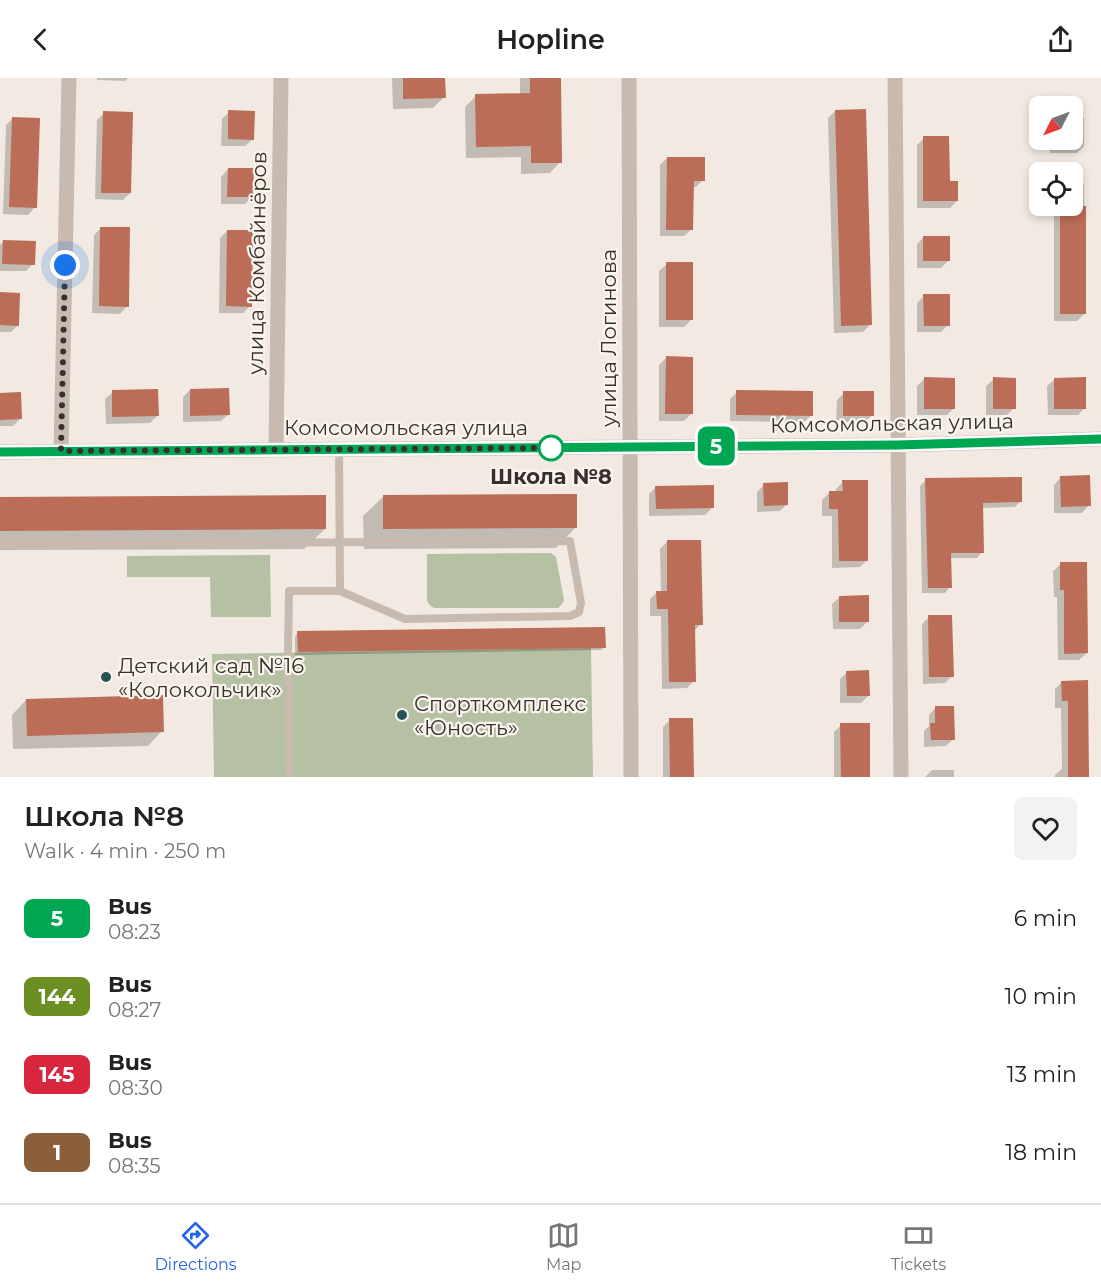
<!DOCTYPE html>
<html lang="en">
<head>
<meta charset="utf-8">
<style>
	:root { --surface:#fff; --page:#f2f2f2; --text:#222; --muted:#767676; --line:#e0e0e0; --accent:#2563eb }
	body { margin:0; font-family:Montserrat,sans-serif; background:var(--page); color:var(--text); height:100vh; display:flex; flex-direction:column; font-size:22px; white-space:nowrap }
	* { box-sizing:border-box; margin:0 }
	p { font-size:20px; color:var(--muted) }
	.icon { flex:none; width:33px; height:33px; fill:none; stroke:currentColor; stroke-width:2; stroke-linecap:round; stroke-linejoin:round }
	.map { position:relative; height:699px; overflow:hidden }
	.side { display:flex; flex-direction:column; background:var(--surface); flex:1 }
	.side>* { flex:none }
	.badge { padding:0 12px; border-radius:9px; font-size:21px; line-height:39px }
	.needle { width:39px; rotate:228deg }
	.tools { position:absolute; left:1029px; top:18px; display:grid; gap:12px }
	.tools a { display:grid; place-items:center; width:54px; height:54px; border-radius:9px; background:var(--surface); box-shadow:0 3px 9px #0003; font-size:30px }
	.you { position:absolute; width:30px; height:30px; margin:-15px; border:4px solid #fff; border-radius:50%; background:#1a73e8; box-shadow:0 0 0 9px #1a73e833 }
	.map>.badge { position:absolute; translate:-50% -50%; box-shadow:0 0 0 3px #fff }
	.round { display:grid; place-items:center; flex:none; width:63px; height:63px; border-radius:9px; background:var(--page) }
	.headline { display:flex; align-items:center; justify-content:space-between; height:102px; padding:0 24px }
	h1 { font-size:28px; font-weight:600; line-height:45px }
	ul { padding:0; list-style:none }
	li { display:flex; align-items:center; gap:18px; height:78px; padding:0 24px }
	li div { flex:1 }
	li b { display:block; font-size:22px }
	li em { font-style:normal }
	li .badge { min-width:66px; font-weight:700; text-align:center }
	header { display:flex; justify-content:space-between; align-items:center; height:78px; padding:0 24px; background:var(--surface); font-size:27px; font-weight:600 }
	.tab-bar { display:flex; justify-content:space-around; align-items:center; height:84px; border-top:2px solid var(--line); background:var(--surface); font-size:16px; color:var(--muted) }
	.tab-bar a { display:grid; justify-items:center; gap:3px }
	.tab-bar .selected { color:var(--accent) }
	.map>svg:first-child { display:block }
	.green { fill:#b6c0a3 }
	.shadow { fill:#0003 }
	.building { fill:#bb6d57 }
	.lines { fill:none; stroke-linecap:round; stroke-linejoin:round }
	.service { stroke:#c9baaf; stroke-width:8 }
	.minor { stroke:#c9baaf; stroke-width:15 }
	.tertiary { stroke:#c9baaf; stroke-width:15 }
	.line-casing { stroke:#fff; stroke-width:14 }
	.line { stroke:#00a651; stroke-width:9 }
	.walk { stroke:#38302c; stroke-width:6; stroke-dasharray:0 10.8 }
	.stop-dot { fill:#fff; stroke:#00a651; stroke-width:3 }
	.poi-dot { fill:#255456; stroke:#f9f4ee; stroke-width:2 }
	.labels { text-anchor:middle; dominant-baseline:central; stroke-width:4.5; stroke-linejoin:round; paint-order:stroke }
	.street-label { font-size:21px; fill:#38302c; stroke:#f9f4ee }
	.stop-label { font-size:21px; font-weight:bold; fill:#38302c; stroke:#f9f4ee }
	.poi-label { font-size:21px; fill:#38302c; stroke:#f9f4ee; text-anchor:start }
</style>
</head>
<body>
<header><svg class="icon" aria-label="back" viewBox="0 0 24 24"><path d="M15 5l-7 7 7 7"/></svg>Hopline<svg class="icon" aria-label="share" viewBox="0 0 24 24"><path d="M12 15V3M7 8l5-5 5 5M5 13v7h14v-7"/></svg></header>
<div class="map">
<svg width="1101" height="699" viewBox="0 0 1101 699">
	<rect width="100%" height="100%" fill="#f2eae2"/>
	<path class="green" d="M551,475L556,479L564,522L563,525L558,530H435C431,529 429,527 427,522V476Z
		M270,477L271,539H211L210,499H127V478Z
		M591,570L593,699H214L212,576Z"/>
	<path class="shadow" d="M97,0H128L125,3L97,2Z
		M392,0H444V19L433,30L393,31Z
		M520,0H559L560,84L550,95L521,96V79L466,80L465,29L476,18L520,17Z
		M835,33L870,247L863,254L834,255L828,40Z
		M229,34L253,61L245,68H221L222,41Z
		M104,35L130,115L123,122L95,121L97,42Z
		M13,40L35,129L28,137L3,136L6,47Z
		M1072,40H1084V68L1077,75H1050V62H1072Z
		M924,60L957,123L950,130H917V67Z
		M667,80L703,102L696,109H692V151L684,158H660V87Z
		M228,91L252,119L245,126H221V99Z
		M1072,106H1084V236L1077,243H1054V128H1072Z
		M101,150L127,228L120,236L92,235L94,157Z
		M227,153L250,228L243,235H219L220,160Z
		M924,159L948,183L941,190H917V166Z
		M3,163L33,186L26,193H0V167Z
		M667,186L691,242L684,249H659V193Z
		M0,216L18,247L11,254H0Z
		M924,218L948,247L941,254H917V225Z
		M666,280L691,336L684,343H659V287Z
		M924,301L954,330L947,337H917V308Z
		M994,301L1014,330L1007,337H986V308Z
		M1055,301L1085,330L1078,337H1048L1047,308Z
		M190,312L229,336L221,343L183,344V319Z
		M113,314L157,338L150,345L106,346L105,321Z
		M737,314L812,337L804,344L730,343V321Z
		M844,315L872,337L865,344H836L837,322Z
		M0,316L20,341L13,348H0Z
		M1061,399L1089,427L1082,435H1054V407Z
		M926,402L1020,424L1015,429L982,430V474L977,480H950V509L945,515H922L920,408Z
		M843,404L867,482L860,489L832,490V438H822V422L829,415H836V411Z
		M764,407L787,426L780,433L757,434V414Z
		M656,409L712,430L705,437L649,438V416Z
		M384,418L576,449L556,470L364,471L363,438Z
		M0,420L325,451L304,471L0,472Z
		M667,464L701,546L693,554L694,603L687,610L662,611L661,538H650V521L657,514H661L660,471Z
		M1061,486L1087,575L1079,582H1058L1057,519H1054L1053,493Z
		M840,519L867,544L860,551H833L832,526Z
		M929,539L952,598L945,605L923,606L922,546Z
		M298,555L604,569L601,572L295,577V558Z
		M847,594L868,618L861,625H840V601Z
		M1062,604H1087L1088,699H1055V697L1062,691L1061,630H1055V611Z
		M26,622L162,653L148,668L13,671L12,637Z
		M936,629L953,661L946,668L924,669V653L929,648V637Z
		M670,642L693,699H663V649Z
		M841,647L869,699H834V654Z
		M932,692H954V699H925Z"/>
	<path class="building" d="M403,0H445L446,20L403,21Z
		M530,0H561L562,85H531V68L476,69L475,16L530,15Z
		M866,31L872,247L841,248L835,32Z
		M228,32L255,33L254,62L228,61Z
		M103,33L133,34L131,115H101Z
		M12,39L40,40L37,130L9,129Z
		M923,58H949L950,103H958V123H923Z
		M667,79H705V103H694L693,152H666Z
		M228,90H254L253,119H227Z
		M1060,128H1086V236H1060Z
		M100,149H130L129,229L99,228Z
		M227,152H253L252,229L226,228Z
		M923,158H950V183H923Z
		M3,162L36,163L35,187L2,186Z
		M666,184H693V242H666Z
		M0,214L20,215L19,248L0,247Z
		M923,216H950V248H924Z
		M666,278L693,279V336H665Z
		M924,299L955,300V331H924Z
		M993,299L1016,300V331H993Z
		M1086,299V331H1054V300Z
		M229,310L230,337L190,338V311Z
		M158,311L159,338L112,339V312Z
		M736,312L813,313V338L736,337Z
		M843,313H874V338H843Z
		M21,314L22,341L0,342V315Z
		M1090,397L1091,428L1061,429L1060,398Z
		M1022,399V424L983,425L984,475H951L952,510H928L925,400Z
		M842,402H868V483H839L838,431H829V413H843Z
		M788,404V427L764,428L763,405Z
		M714,407V430L656,431L655,408Z
		M577,416V450L383,451V417Z
		M326,417V451L0,453V419Z
		M667,462H701L703,547H695L696,604H669L668,531H657L656,513H667Z
		M1060,484H1087L1088,575L1064,576V512H1060Z
		M869,517V544H839V518Z
		M928,537H952L954,599H929Z
		M605,549L606,570L298,574L297,553Z
		M869,592L870,618H847L846,593Z
		M1088,602L1089,699H1068V623H1062L1061,603Z
		M163,617L164,654L27,658L26,621Z
		M935,628H954L955,662H931L930,645H935Z
		M669,640H693L694,699H670Z
		M840,645H870V699H841Z"/>
	<g class="lines">
		<path class="service" d="M339,371L340,513
			M0,466L570,463L581,525L579,534L570,538L405,541L340,513H289L288,574L290,699"/>
		<path class="minor" d="M629,0L631,699
			M276,371L281,0
			M61,373L69,0"/>
		<path class="tertiary" d="M895,0L901,699
			M0,374L898,367L1101,361"/>
	</g>
	<g class="lines">
		<defs>
			<path id="line" d="M0,374L897,367L1101,361"/>
		</defs>
		<use href="#line" class="line-casing"/>
		<use href="#line" class="line"/>
		<path class="walk" d="M65,187L61,373L551,370"/>
	</g>
	<circle class="stop-dot" cx="551" cy="370" r="12"/>
	<g class="poi-dot">
		<circle cx="106" cy="599" r="6"/>
		<circle cx="402" cy="637" r="6"/>
	</g>
	<g class="labels">
		<g class="street-label">
			<text transform="translate(257 185) rotate(-89)">улица Комбайнёров</text>
			<text transform="translate(608 260) rotate(-90)">улица Логинова</text>
			<text transform="translate(892 345) rotate(-1)">Комсомольская улица</text>
			<text x="406" y="349">Комсомольская улица</text>
		</g>
		<g class="stop-label">
			<text x="551" y="398">Школа №8</text>
		</g>
		<g class="poi-label">
			<text x="118" y="587">Детский сад №16<tspan x="118" dy="24">«Колокольчик»</tspan></text>
			<text x="414" y="625">Спорткомплекс<tspan x="414" dy="24">«Юность»</tspan></text>
		</g>
	</g>
</svg>
<div class="tools">
<a><svg class="needle" viewBox="-14 -14 28 28"><path d="M0-13l5 13h-10z" fill="#e53935"/><path d="M0 13l5-13h-10z" fill="#767676"/></svg></a>
<a><svg class="icon" aria-label="locate" viewBox="0 0 24 24"><circle cx="12" cy="12" r="6"/><path d="M12 2v4M12 18v4M2 12h4M18 12h4"/></svg></a>
</div>
<div class="you" style="left:65px;top:187px"></div>
<b class="badge" style="left:716px;top:368px;background:#00a651;color:#fff">5</b>
</div>
<section class="side">
<div class="headline"><div><h1>Школа №8</h1><p>Walk · 4 min · 250 m</p></div><a class="round"><svg class="icon" aria-label="heart" viewBox="0 0 24 24"><path d="M12 20l-8-8c-3-5 5-10 8-4 3-6 11-1 8 4z"/></svg></a></div>
<ul>
<li><span class="badge" style="background:#00a651;color:#fff">5</span><div><b>Bus</b><p>08:23</p></div><em>6 min</em></li>
<li><span class="badge" style="background:#6b8e23;color:#fff">144</span><div><b>Bus</b><p>08:27</p></div><em>10 min</em></li>
<li><span class="badge" style="background:#d7263d;color:#fff">145</span><div><b>Bus</b><p>08:30</p></div><em>13 min</em></li>
<li><span class="badge" style="background:#8b5e3c;color:#fff">1</span><div><b>Bus</b><p>08:35</p></div><em>18 min</em></li>
</ul>
</section>
<nav class="tab-bar">
<a class="selected"><svg class="icon" aria-label="directions" viewBox="0 0 24 24"><path d="M12 3l9 9-9 9-9-9zM9 14v-3h6M13 9l2 2-2 2"/></svg>Directions</a>
<a><svg class="icon" aria-label="map" viewBox="0 0 24 24"><path d="M3 6l6-2 6 2 6-2v14l-6 2-6-2-6 2zM9 4v14M15 6v14"/></svg>Map</a>
<a><svg class="icon" aria-label="tickets" viewBox="0 0 24 24"><path d="M3 7h18v10H3zM15 7v10"/></svg>Tickets</a>
</nav>
</body>
</html>
